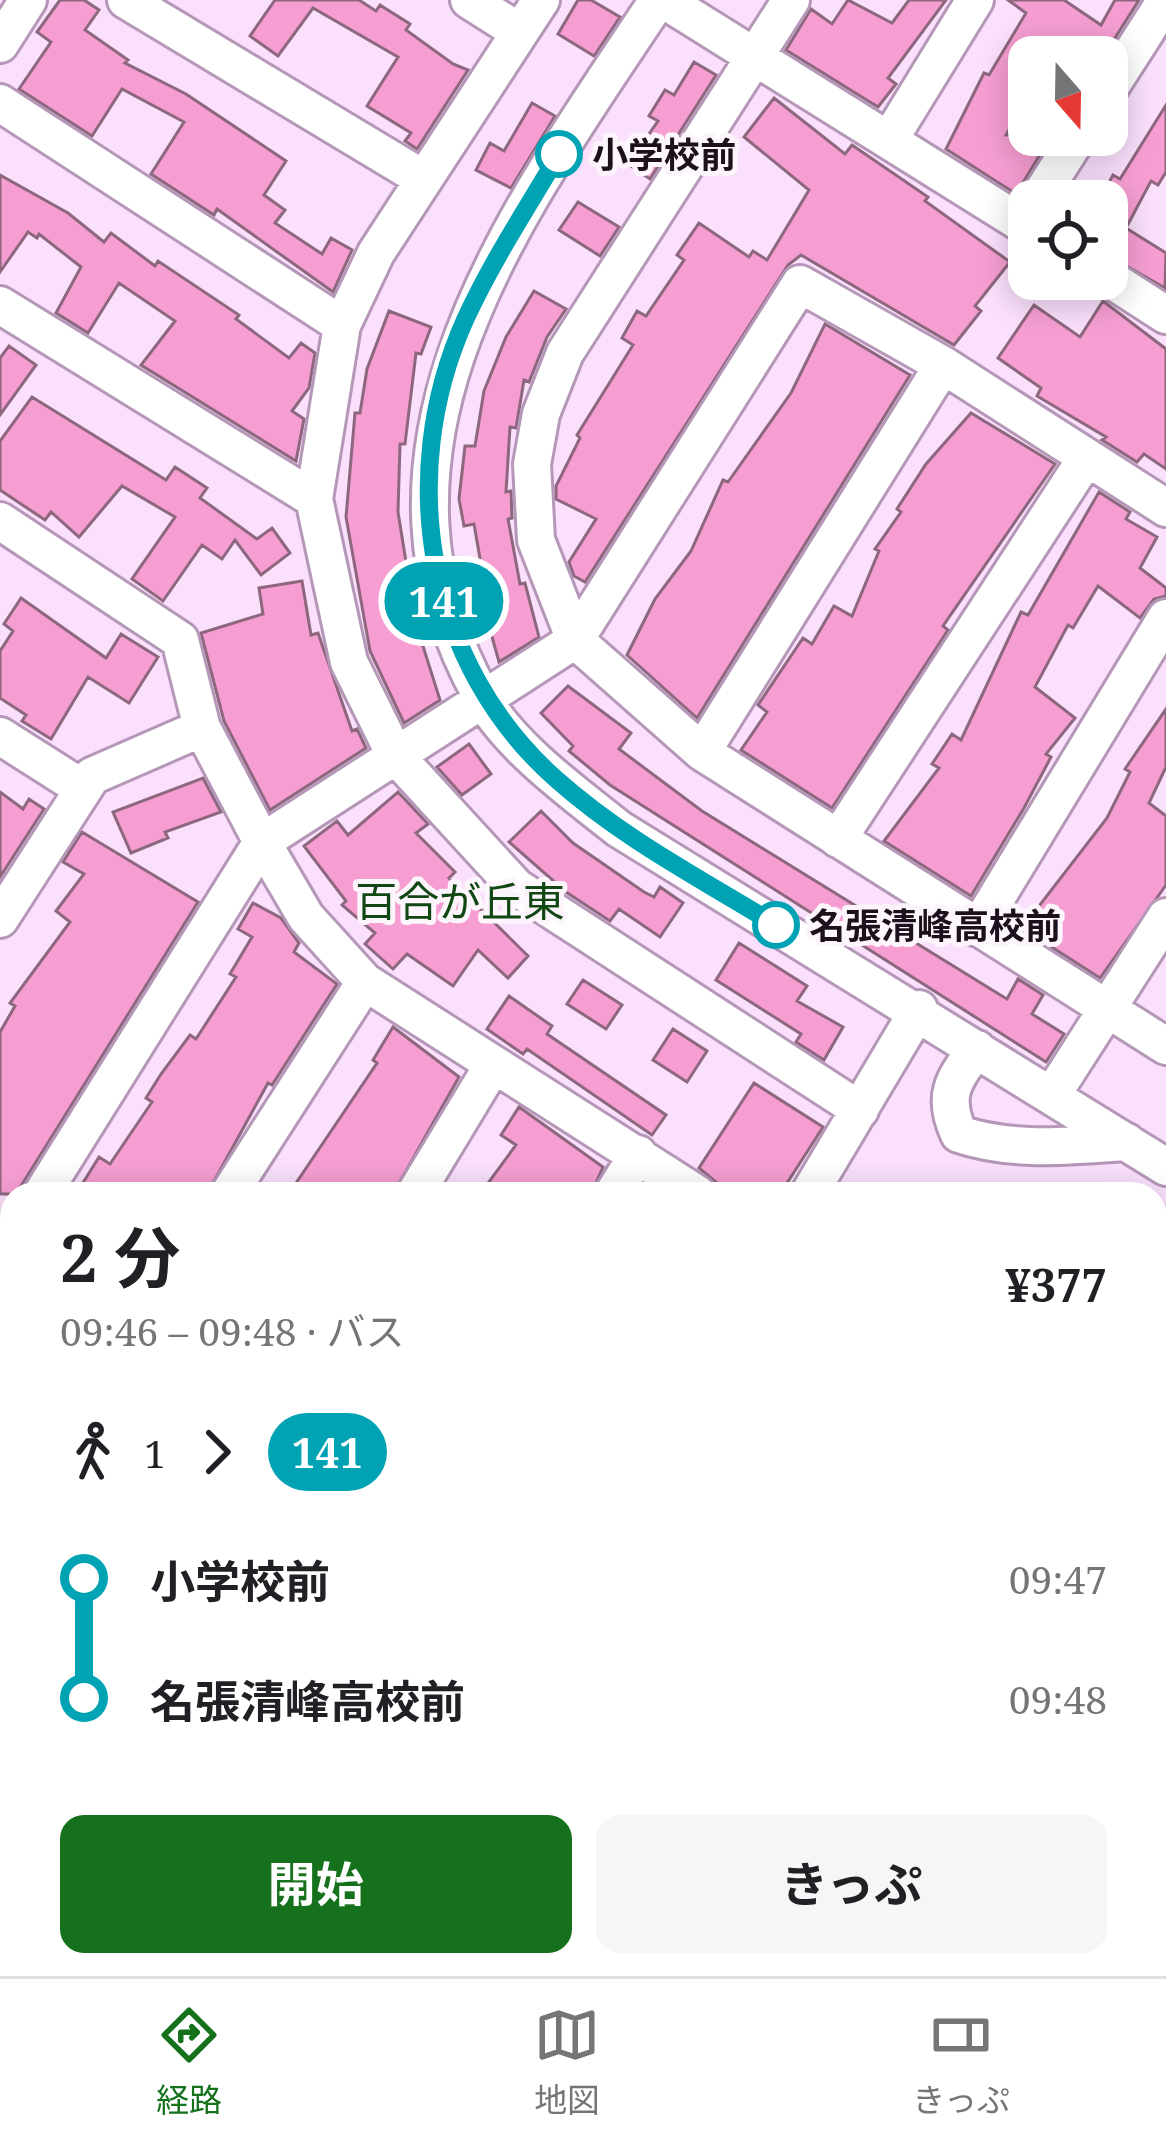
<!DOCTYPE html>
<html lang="ja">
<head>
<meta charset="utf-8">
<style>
	:root { --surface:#fff; --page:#f6f6f6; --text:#202124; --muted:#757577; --line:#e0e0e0; --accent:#16711d }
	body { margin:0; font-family:"Noto Serif","Noto Sans JP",serif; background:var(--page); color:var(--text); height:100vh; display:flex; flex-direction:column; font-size:45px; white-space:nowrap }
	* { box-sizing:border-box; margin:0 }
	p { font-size:39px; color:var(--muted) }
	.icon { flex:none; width:66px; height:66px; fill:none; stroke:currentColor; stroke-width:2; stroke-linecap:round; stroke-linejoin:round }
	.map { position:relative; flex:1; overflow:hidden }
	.details { position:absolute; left:0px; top:1182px; width:1167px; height:795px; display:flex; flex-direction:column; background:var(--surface); border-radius:36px 36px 0 0; box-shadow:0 6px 30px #0003 }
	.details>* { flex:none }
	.badge { padding:0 24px; border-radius:39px; font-size:42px; line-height:78px }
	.needle { width:78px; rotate:160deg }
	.fabs { position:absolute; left:1008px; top:36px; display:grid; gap:24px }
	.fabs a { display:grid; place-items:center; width:120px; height:120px; border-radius:24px; background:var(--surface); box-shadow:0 6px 30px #0003; font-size:60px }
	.map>.badge { position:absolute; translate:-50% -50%; box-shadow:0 0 0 6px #fff }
	.legs { display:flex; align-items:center; gap:18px; height:132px; padding:0 60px; font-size:39px }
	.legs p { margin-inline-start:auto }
	.overview { display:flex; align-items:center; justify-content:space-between; height:204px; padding:0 60px }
	h1 { font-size:66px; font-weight:700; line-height:90px }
	.cta { display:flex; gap:24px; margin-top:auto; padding:24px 60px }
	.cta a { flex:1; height:138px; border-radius:24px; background:var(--accent); color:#fff; font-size:48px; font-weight:700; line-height:138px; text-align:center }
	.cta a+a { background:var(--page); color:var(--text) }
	ul { padding:0 60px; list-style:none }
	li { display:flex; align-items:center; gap:42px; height:120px; font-size:45px }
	li i { display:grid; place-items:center; width:18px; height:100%; margin:0 15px; background:currentColor }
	li i::after { content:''; width:30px; height:30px; margin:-15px; border:9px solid; border-radius:50%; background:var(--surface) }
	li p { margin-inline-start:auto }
	li:first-child i { background:linear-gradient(#0000 50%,currentColor 0) }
	li:last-child i { background:linear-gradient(currentColor 50%,#0000 0) }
	.tabs { display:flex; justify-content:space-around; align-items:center; height:168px; border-top:3px solid var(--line); background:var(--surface); font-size:33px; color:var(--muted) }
	.tabs a { display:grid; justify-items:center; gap:6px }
	.tabs .current { color:var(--accent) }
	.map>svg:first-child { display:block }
	.green { fill:#ddaf4e }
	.water { fill:#81dd80; stroke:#62a062; stroke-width:3 }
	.building { fill:#f69ed2; stroke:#8d677d; stroke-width:3 }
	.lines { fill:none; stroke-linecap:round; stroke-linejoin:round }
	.minor-casing { stroke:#b597b8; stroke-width:42 }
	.minor { stroke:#fff; stroke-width:36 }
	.line-1-casing { stroke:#fff; stroke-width:27 }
	.line-1 { stroke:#00a3b4; stroke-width:18 }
	.stop-1-dot { fill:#fff; stroke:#00a3b4; stroke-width:6 }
	.labels { text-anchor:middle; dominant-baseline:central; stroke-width:10; stroke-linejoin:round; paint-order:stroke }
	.stop-label { font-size:36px; font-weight:bold; fill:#1b101c; stroke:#fcf5fc; text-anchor:start }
	.quarter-label { font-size:42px; fill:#104713; stroke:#fcf5fc }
</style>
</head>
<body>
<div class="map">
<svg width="1166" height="1976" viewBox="0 0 1166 1976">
	<rect width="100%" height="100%" fill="#fae0fc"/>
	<path class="green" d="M0,1411L12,1414V1833L0,1840Z
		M0,1869L12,1874V1965H159L169,1976H0Z"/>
	<path class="water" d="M1155,1342L1166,1344V1550L1155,1549Z"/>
	<path class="building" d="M60,0H84L99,10L85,30L128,60L125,63L186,94L286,161L264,195L285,210L275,223L322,254L331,238L352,250L333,292L217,209L214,215L151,174L184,122L122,89L92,136L19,89L51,42L37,32Z
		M275,0H359L376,11L380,5L410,24L406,30L453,64L468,70L417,149L405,141L411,133L367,106L398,57L313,8L278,56L250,36Z
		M578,0H591L620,17L594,56L558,34Z
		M848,0L892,23L909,0H946L888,78L896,84L878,107L786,50L811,9L832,24Z
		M1008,0H1064L1101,25L1115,0H1139L1103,57H1029V94L1006,135H1052L1016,194L946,149L984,73L989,75L1026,13Z
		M694,62L716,75L650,179L628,164L658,121L649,116L665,90L674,95Z
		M774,98L845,154L852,145L928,197L925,201L1010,262L975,306L981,311L954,345L801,255L788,265L585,582L574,576L569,562L596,519L556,499V486L580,438L577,435L633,345L622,338L637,311L646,316L684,260L677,255L699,223L749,257L753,251L767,260L809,190L744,137Z
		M532,103L555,116L511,188L476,170L490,143L504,151Z
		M1166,105V172L1158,185L1151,181L1126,228L1166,253L1165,288L1107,255V201H1099L1113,175L1120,179Z
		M0,175L68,213L104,242L111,233L155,266L158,261L239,315L236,319L289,358L301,343L315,353L309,388L292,411L304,419L296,461L141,365L175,321L119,283L88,333L56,313L81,267L39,234L37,238L28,232L0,272Z
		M578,202L619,227L600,256L559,230Z
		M534,291L566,309L547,337L529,382L524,380L516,428L510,427L506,492L511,491L512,518L508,519L520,584L525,583L539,637L499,662L480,594L486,593L474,524L464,526L459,499L465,446H475L484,391L506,337Z
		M1103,301L1166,349V469L1144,454L1137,462L1102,440L1106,437L1037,396L1041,388L998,358L1034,305L1080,337Z
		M389,311L431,327L421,354L416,353L405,444H400L398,512L416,624L440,700L404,723L370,651L346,517L355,413H360L367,369Z
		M825,324L910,375L697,718L627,655L655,599L691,551L723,480L728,482L791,393Z
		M9,346L36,365L0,415V358Z
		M32,397L166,480L175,467L207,488L200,498L257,539L272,528L290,553L261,575L235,540L222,559L202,545L163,601L132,579L175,517L122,486L79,537L51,512L45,520L0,490V441Z
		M971,413L1055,464L943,626L948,630L832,808L741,750L767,712L758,705L803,638L812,644L834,606L852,616L879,551L875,549L901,512L897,509L926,464Z
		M1099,492L1130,512L1126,519L1157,537L1140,568L1166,588V596L1154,599L1140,618L1098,586L1073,628L1068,625L1035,687L1075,718L1046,754L1051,757L1024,808L971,896L884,841L939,768L932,764L952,734L961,740L1021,612L1028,615Z
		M302,581L311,635L318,633L352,731L357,729L366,748L270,810L224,721L201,633L263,614L259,588Z
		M21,598L106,658L121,634L158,657L129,703L88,677L51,739L22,721L26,715L0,698V651L13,631L4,624Z
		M568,686L631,733L619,749L702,811L1002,996L1007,999L1018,979L1043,995L1032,1014L1064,1034L1046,1062L610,785L569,751L573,746L541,713Z
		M1166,709V767L1149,803L1166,816V885L1100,978L1022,928L1107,818L1130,772L1125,769Z
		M469,744L491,774L462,795L437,767Z
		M203,778L221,812L165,832L168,838L131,853L113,812Z
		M0,792L23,809L29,799L44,809L0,877Z
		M398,792L428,824L416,833L455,872L449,878L528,956L508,978L478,950L453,986L407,954L393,969L365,944L375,933L342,905L346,901L304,846L337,821L348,835Z
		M541,811L573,843L644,892L654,897L660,887L683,903L660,937L619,909L610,921L566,892L509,842Z
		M82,832L198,902L16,1194H0V1032L15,1006L10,1003L70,922L56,911L84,874L63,862Z
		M253,903L281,918L299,943L294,952L337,984L272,1085L268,1083L207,1194H76L99,1157L110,1164L152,1102L146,1098L161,1074L190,1035L196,1039L236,977L230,974L252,937L238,929Z
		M739,943L807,986L797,1001L843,1027L824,1060L796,1042L801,1034L716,980Z
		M583,980L622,1005L606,1029L567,1004Z
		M509,996L552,1026L547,1034L666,1115L652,1135L527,1049L523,1054L487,1029Z
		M393,1027L459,1077L393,1194H306L294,1186L377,1063L373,1060Z
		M673,1029L707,1051L687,1082L653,1060Z
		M754,1083L823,1127L780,1194H730L699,1168Z
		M519,1107L603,1167L591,1194H480L516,1145L501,1135Z"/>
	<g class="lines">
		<defs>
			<path id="minor" d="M126,0L422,178
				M469,0L518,31
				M541,0L376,253L342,325L314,499L349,662L395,755L516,887L860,1110
				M658,0C521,207 339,443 482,697C510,747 575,794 619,829L1166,1167
				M664,0L1029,228
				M791,0L565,353L541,414L532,464L536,540L575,640L702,752L1166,1046
				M0,44L28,0
				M1107,92L1166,0
				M0,103L342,325
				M889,140L975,0
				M1037,201L1079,135
				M1107,277L1166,315
				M0,305L314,499
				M0,521L180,640L202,728L262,842L306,917L365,982L697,1194
				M0,736L82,788
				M702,752L943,365
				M838,839L1087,457
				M0,919L92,776L202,728
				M978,928L1166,618
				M977,1049C952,1080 942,1097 959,1134C1012,1152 1071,1146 1127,1142
				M1052,1095L1166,917
				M42,1194L262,842L575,640L800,284L943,365L1166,508
				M229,1194L365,982
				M415,1194L493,1065
				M613,1194L638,1154
				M809,1194L919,1009
				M0,1246L12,1235
				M0,1382L12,1387
				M1155,1786L1166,1793
				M1155,1939L1166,1921
				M352,1965L365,1976
				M494,1965L517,1976
				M1132,1976L1139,1965"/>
		</defs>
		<use href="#minor" class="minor-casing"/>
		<use href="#minor" class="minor"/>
	</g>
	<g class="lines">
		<defs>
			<path id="line-1" d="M559,154C527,208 491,263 465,320C395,476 427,665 556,779C622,838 701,879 776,925"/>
		</defs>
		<use href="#line-1" class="line-1-casing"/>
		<use href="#line-1" class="line-1"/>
	</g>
	<g class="stop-1-dot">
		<circle cx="559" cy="154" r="21"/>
		<circle cx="776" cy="925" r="21"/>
	</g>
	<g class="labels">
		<g class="stop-label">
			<text x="592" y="154">小学校前</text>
			<text x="809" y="925">名張清峰高校前</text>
		</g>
		<g class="quarter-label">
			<text x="460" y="900">百合が丘東</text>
		</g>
	</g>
</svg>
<div class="fabs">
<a><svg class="needle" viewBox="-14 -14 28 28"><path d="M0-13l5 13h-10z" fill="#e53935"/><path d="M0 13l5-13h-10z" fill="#757577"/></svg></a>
<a><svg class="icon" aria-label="locate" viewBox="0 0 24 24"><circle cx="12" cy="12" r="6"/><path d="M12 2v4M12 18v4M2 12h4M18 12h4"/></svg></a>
</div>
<b class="badge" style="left:444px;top:601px;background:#00a3b4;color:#fff">141</b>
<section class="details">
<div class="overview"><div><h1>2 分</h1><p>09:46 – 09:48 · バス</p></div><b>¥377</b></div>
<div class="legs"><svg class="icon" aria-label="walk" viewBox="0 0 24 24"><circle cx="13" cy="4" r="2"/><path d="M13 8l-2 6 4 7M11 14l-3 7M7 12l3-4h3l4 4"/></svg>1<svg class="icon" aria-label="forward" viewBox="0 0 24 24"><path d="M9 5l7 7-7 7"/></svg><b class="badge" style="background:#00a3b4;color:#fff">141</b></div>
<ul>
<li><i style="color:#00a3b4"></i><b>小学校前</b><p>09:47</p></li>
<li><i style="color:#00a3b4"></i><b>名張清峰高校前</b><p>09:48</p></li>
</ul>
<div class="cta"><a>開始</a><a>きっぷ</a></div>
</section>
</div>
<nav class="tabs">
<a class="current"><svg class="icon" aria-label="directions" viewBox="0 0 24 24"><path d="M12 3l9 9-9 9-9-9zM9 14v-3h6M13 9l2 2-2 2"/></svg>経路</a>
<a><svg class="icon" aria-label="map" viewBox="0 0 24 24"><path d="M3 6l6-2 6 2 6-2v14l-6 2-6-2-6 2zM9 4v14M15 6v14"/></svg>地図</a>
<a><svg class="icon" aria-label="tickets" viewBox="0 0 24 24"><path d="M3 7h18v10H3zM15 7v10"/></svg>きっぷ</a>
</nav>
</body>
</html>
